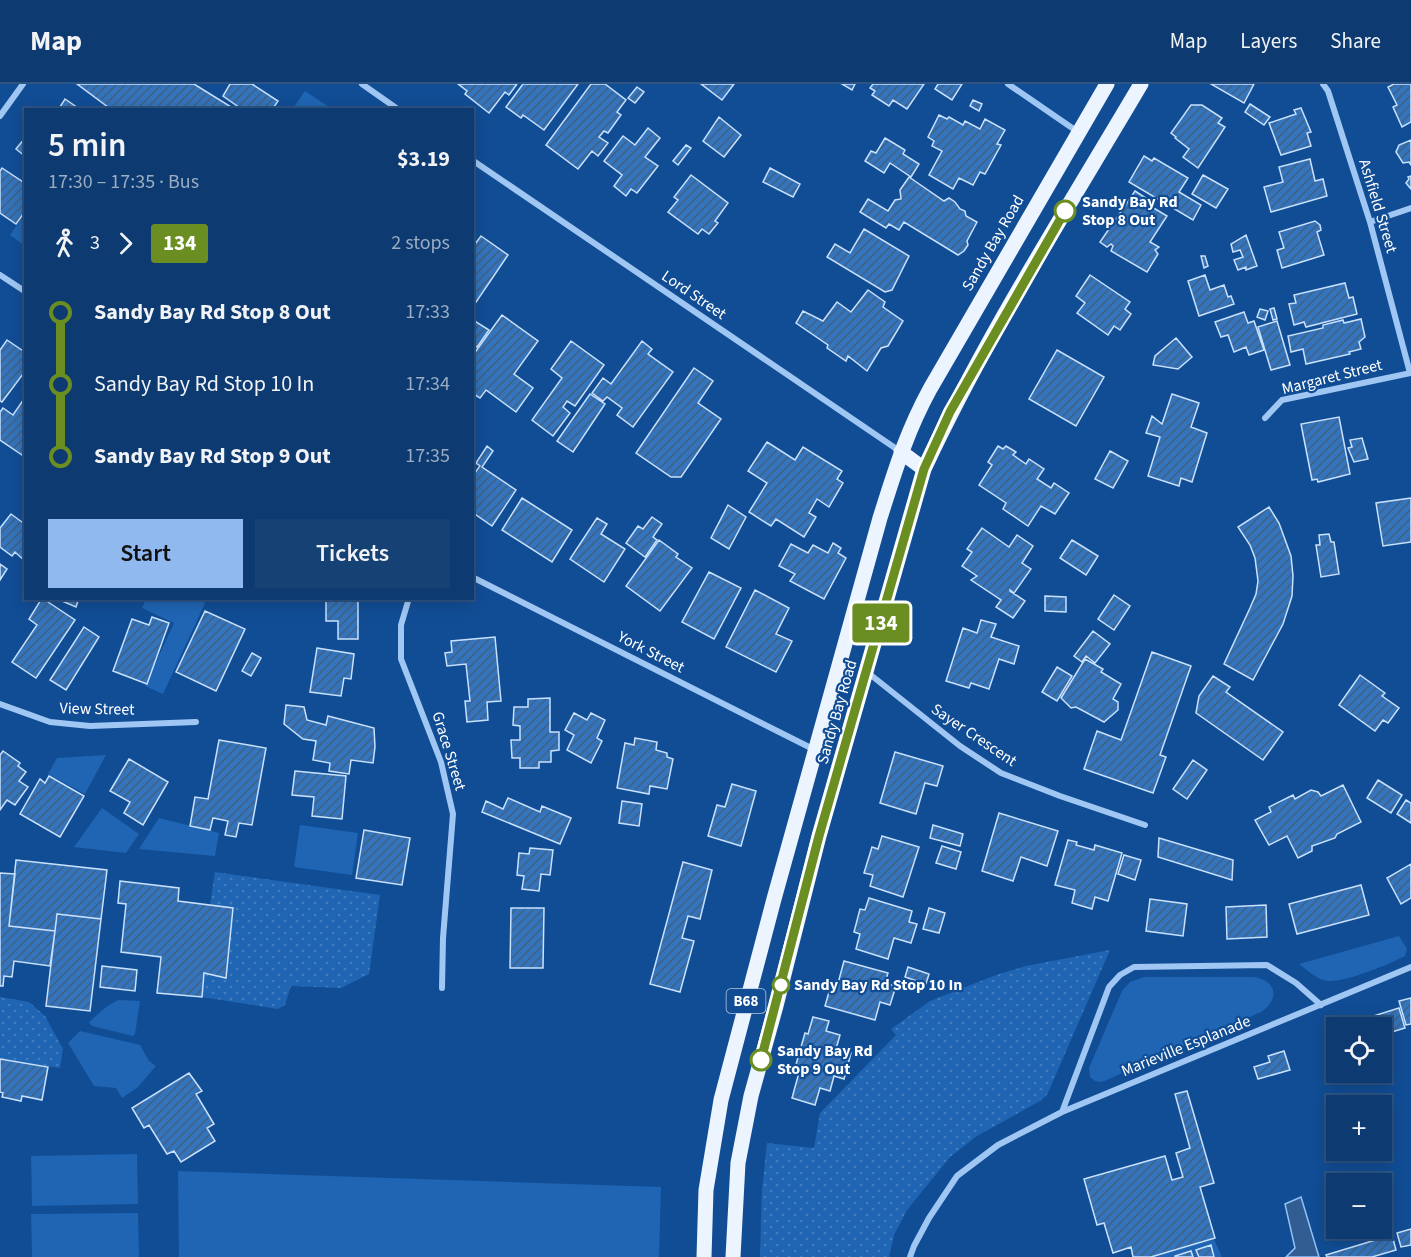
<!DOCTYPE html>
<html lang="en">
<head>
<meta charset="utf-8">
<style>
	:root { --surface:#0d3a70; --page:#164175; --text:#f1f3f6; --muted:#9aadc3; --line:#2d5483; --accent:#90b9f0 }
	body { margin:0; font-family:"Source Sans 3",sans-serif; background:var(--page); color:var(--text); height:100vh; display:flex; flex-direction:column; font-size:22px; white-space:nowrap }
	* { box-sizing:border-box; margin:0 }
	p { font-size:20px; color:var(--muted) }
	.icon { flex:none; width:33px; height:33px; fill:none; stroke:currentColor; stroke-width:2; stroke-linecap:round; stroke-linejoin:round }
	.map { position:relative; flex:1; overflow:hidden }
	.sheet { position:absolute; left:24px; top:24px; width:450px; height:492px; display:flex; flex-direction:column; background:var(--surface); border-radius:0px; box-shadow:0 3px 15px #0003,0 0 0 2px var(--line) }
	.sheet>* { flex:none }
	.badge { padding:0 12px; border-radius:4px; font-size:21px; line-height:39px }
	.controls { position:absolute; left:1326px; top:933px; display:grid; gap:12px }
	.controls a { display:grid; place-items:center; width:66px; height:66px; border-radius:0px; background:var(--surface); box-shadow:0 3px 15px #0003,0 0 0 2px var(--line); font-size:30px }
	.map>.badge { position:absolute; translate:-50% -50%; box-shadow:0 0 0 3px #fff }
	.legs { display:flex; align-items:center; gap:9px; height:66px; padding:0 24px; font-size:20px }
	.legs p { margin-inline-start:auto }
	.summary { display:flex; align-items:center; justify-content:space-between; height:102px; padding:0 24px }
	h1 { font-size:33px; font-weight:600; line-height:45px }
	.action { display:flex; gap:12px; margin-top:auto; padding:12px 24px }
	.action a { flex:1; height:69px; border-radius:0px; background:var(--accent); color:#111; font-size:24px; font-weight:600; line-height:69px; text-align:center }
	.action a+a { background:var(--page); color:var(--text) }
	ul { padding:0 24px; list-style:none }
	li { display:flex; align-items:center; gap:21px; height:72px; font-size:22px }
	li i { display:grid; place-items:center; width:9px; height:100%; margin:0 8px; background:currentColor }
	li i::after { content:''; width:15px; height:15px; margin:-8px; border:4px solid; border-radius:50%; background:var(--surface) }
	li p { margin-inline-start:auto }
	li:first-child i { background:linear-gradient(#0000 50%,currentColor 0) }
	li:last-child i { background:linear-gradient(currentColor 50%,#0000 0) }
	header { display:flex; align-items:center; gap:36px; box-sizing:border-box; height:84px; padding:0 30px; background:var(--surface); border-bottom:2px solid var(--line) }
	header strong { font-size:28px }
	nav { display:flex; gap:33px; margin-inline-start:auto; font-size:21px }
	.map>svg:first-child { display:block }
	.green { fill:#1f65b3 }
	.park { fill:url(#park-dots) }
	.water { fill:#315d92; stroke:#91c2f7; stroke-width:1.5 }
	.building { fill:url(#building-hatch); stroke:#c8e1fe; stroke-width:1.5 }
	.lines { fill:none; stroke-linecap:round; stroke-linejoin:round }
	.street { stroke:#a0c7f3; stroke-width:6 }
	.primary { stroke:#ecf4ff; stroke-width:15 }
	.line-1-casing { stroke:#fff; stroke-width:14 }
	.line-1 { stroke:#6b8e23; stroke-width:9 }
	.stop-1-dot { fill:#fff; stroke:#6b8e23; stroke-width:3 }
	.labels { text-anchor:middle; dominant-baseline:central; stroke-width:4.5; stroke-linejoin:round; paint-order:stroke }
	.shield { fill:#114d95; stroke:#b8cadf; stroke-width:1.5 }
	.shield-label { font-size:15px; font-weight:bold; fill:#fff }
	.stop-label { font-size:16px; font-weight:bold; fill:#fff; stroke:#114d95; text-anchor:start }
	.street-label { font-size:16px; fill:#fff; stroke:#114d95 }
</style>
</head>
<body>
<header>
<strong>Map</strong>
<nav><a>Map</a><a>Layers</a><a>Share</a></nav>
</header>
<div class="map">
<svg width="1411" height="1173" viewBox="0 0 1411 1173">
	<defs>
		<pattern id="park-dots" width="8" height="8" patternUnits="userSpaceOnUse" patternTransform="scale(1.5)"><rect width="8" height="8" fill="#1f65b3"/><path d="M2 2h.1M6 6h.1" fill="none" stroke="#417cbe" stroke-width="1.8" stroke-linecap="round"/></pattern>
		<pattern id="building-hatch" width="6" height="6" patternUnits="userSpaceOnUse" patternTransform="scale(1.5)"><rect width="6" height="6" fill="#3474bc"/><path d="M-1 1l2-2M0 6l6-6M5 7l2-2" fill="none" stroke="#406084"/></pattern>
	</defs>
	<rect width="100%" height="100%" fill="#114d95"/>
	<path class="green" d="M305,7L332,25H297L294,23Z
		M25,129V162L10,151Z
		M146,515H207L163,610L145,602L174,539L142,524Z
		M106,671L85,710L48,690L57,674Z
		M102,724L139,750L126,769L74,763Z
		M159,734L219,749L215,772L139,765Z
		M300,741L358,749L352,791L294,783Z
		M1399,852L1407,865L1405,872C1389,880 1339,902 1323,896C1314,893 1306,885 1299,880Z
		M1144,893H1254C1277,897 1280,915 1261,928L1102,998L1095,997L1090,993L1089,984L1122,907L1130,898Z
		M118,916L140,917L135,950L133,952L92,942L89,938L106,923Z
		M80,947L140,961L149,977L156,982L138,1003L122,1014L116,1004L94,1002L68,959Z
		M137,1070L138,1120L32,1122L31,1072Z
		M178,1087L661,1103L659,1173H179Z
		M138,1129L139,1173H32L31,1130Z
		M1214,1155L1222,1173H1151Z"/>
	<path class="park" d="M215,788L380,811L369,890L341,904L291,902L285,921L278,925L202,913L204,889L226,893L233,824L210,821Z
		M1110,866L1047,1011L1040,1017L977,1052L950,1073L907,1126L894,1151L889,1173H760L762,1107L767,1059L814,1064L820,1029L896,951L891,945L930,917L996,891L1026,882Z
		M0,913L29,918L45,932L63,965L60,984L0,975Z"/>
	<path class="water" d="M1301,1113L1319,1173H1286L1295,1164L1285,1120Z"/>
	<path class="building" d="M77,0H194L236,26H112Z
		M230,0H252L278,17L272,26H243L223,12Z
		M458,0H517L509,11L505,8L489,29L465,10L467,7Z
		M523,0H578L544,46L523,31L521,34L506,23Z
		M591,0H605L626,16L617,28L621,31L608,49L604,47L599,53L608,59L598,72L592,67L578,85L546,61Z
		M701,0H734L722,16Z
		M842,0H855L852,6Z
		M873,0H924L907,25L893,16L889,22L872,11L875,7L870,4Z
		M938,0H962L952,16L935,5Z
		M1211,0H1254L1244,19Z
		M1394,0H1411V38L1402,43L1393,23L1397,21L1388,3Z
		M637,3L644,8L635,19L628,14Z
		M65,15L81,26H58Z
		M973,16L982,20L979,27L970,22Z
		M1250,20L1270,33L1264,41L1245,28Z
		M1191,21H1202L1222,34L1218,39L1225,43L1198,84L1183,73L1189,65L1175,54L1176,53L1171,49Z
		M1301,24L1311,48L1307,49L1311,62L1281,71L1269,39L1296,30L1294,26Z
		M939,31L947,35L949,33L963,41L965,37L980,45L985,35L1005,46L997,60L1001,61L985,90L980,88L973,101L959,94L953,105L929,91L942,67L932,62L934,57L928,53Z
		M719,33L741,51L724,73L703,57Z
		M648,44L660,54L645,73L658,82L637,109L631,105L626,112L614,102L622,91L604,77L623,52L635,61Z
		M25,54H26V73L16,65Z
		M885,54L905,66L903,70L919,80L911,93L890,79L884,89L865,77L871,67L876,69Z
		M1411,56V81L1409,78L1403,79L1396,68L1399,61Z
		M686,61L691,64L678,81L673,77Z
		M1144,72L1152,77L1154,74L1188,94L1179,108L1201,121L1193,136L1129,98Z
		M1310,75L1315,97L1323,95L1327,112L1271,128L1264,103L1283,98L1279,83Z
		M2,84L26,100V126L16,140L0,129V87Z
		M770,84L800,100L793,113L763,98Z
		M691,91L728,119L715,137L718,139L709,150L702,145L698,150L668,128L678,116L674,113Z
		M1203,91L1228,105L1216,124L1192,110Z
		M1411,92V105L1406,99L1409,95L1408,93Z
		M909,93L944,117L949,114L955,118L960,125L965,127L966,132L977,138L967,157L968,161L964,167L958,171L904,138L899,146L889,140L886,144L860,128L868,115L888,127L895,116L901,115L900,106Z
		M1135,107L1155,120L1152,123L1167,132L1150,158L1159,163L1155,166L1158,170L1147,188L1111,167L1113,162L1111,160L1107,163L1100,158Z
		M1315,137L1320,141L1321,146L1317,148L1324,171L1282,184L1277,166L1284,164L1279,148Z
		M864,145L909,172L892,206L885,208L827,173L835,160L850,169Z
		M1246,151L1257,182L1246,186V183L1238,186L1234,176L1243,173L1240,166L1233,168L1231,160Z
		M481,152L508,171L472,224V164Z
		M1201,172H1205L1208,182L1204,184Z
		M1090,191L1130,218L1125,225L1131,230L1120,246L1114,242L1108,251L1077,229L1085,219L1076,212Z
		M1205,191L1210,206L1224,201L1228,213L1231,212L1234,220L1199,232L1188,197Z
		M1345,199L1349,214L1353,213L1357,230L1306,243L1304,238L1294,241L1289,220L1296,219L1294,211Z
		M868,206L885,218L883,223L903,237L888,262L881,264L867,287L848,272L846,277L827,264L828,261L796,239L803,227L823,237L837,218L851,228Z
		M1274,224L1277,235L1273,236L1270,225Z
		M1260,225L1268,227L1265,236L1257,233Z
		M1244,228L1248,239L1254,237L1264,266L1249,271L1246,263L1234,268L1228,251L1221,253L1215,238Z
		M502,231L538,257L514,290L533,304L516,328L486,306L480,314L472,309V265L476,267Z
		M1361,235L1365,253L1359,258L1361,265L1349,268L1350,270L1306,280L1303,265L1291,268L1288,252L1323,244V241L1343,236L1344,239Z
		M473,236L489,246L477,263L472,260Z
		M1277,237L1290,281L1271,286L1258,243Z
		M1176,254L1192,273L1178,285L1153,281L1155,272Z
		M7,256L26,269V286L2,318L0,317V266Z
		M571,257L604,281L575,322L567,317L563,323L570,329L553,352L532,336L562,294L551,285Z
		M642,257L652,265L648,270L673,288L633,343L617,331L622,324L607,313L603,317L592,309L603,294L611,300Z
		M1057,266L1104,293L1076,342L1029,315Z
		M694,284L713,297L698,319L721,335L681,393H671L636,369Z
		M590,310L605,320L573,368L557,357Z
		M1172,310L1199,319L1191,343L1207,349L1192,398L1181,394L1179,402L1148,392L1160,353L1146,349L1152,332L1162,340Z
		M26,312V373H25L0,356V328L3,324L13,331Z
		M1339,333L1350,390L1318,398L1317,395L1312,396L1301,340Z
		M1362,354L1368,375L1354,378L1348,364L1352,363L1350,356Z
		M767,358L795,376L803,363L842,387L837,395L843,399L829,423L817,415L809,429L816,433L804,453L776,435L771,442L749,428L767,399L748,387Z
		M487,362L493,367L482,383L516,406L492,442L472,428V393L480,382L476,379Z
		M998,362L1003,365L1006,362L1016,368L1013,371L1026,380L1029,375L1044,385L1037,395L1051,404L1054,399L1069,409L1055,430L1041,422L1028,442L1003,425L1006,419L979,401L992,381L988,378Z
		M1110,367L1128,377L1113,404L1095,395Z
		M522,414L572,446L552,478L502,446Z
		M1411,414V458L1383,462L1376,419Z
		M728,421L746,433L729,465L711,454Z
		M1269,423L1279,439L1291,472L1293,492L1292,512L1283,540L1253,596L1224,580L1250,524L1256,510L1258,497L1255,474L1250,461L1238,443Z
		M11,430L26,441L25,477L15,468L12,472L0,463V444Z
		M652,433L662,440L653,453L657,456L645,473L626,459L638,442L643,445Z
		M597,434L607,440L601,450L625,465L604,498L570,475Z
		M982,444L1009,463L1017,451L1033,462L1022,479L1031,485L1014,509L1010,506V507L1025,517L1013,534L996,523L1001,516L971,496L977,492L962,482L972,468L967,465Z
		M1329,450L1331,458H1334L1339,490L1321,493L1316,461H1320L1319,451Z
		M659,456L678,470L676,473L692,484L660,527L626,502Z
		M1072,456L1098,472L1086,491L1060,474Z
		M833,459L841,464L838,469L846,474L824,515L790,497L795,490L779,482L791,460L808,469L813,461L828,469Z
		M0,480L7,485L0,496Z
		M709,488L741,504L714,555L682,538Z
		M755,506L789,524L776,550L792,557L776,588L726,563Z
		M1114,511L1130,522L1114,546L1098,535Z
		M1045,512L1066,513V528L1045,527Z
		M42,514L75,536L36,594L12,578L37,541L29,535Z
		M55,514H79L76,523Z
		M326,514H358V555H338V537H326Z
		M205,527L245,545L216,607L176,588Z
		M152,533L169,539L147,600L113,587L132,535L149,541Z
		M981,536L996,540L991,553L1019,562L1014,580L999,575L989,605L971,599L969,604L946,597L963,544L977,549Z
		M84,543L99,553L66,606L50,596Z
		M1093,547L1110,560L1095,579L1086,572L1082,578L1074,572Z
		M495,553L501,617L487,618L488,636L467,638L465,617H470L466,580L447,582L445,569L452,568L451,557Z
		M317,564L354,570L351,595L344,594L341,612L310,608Z
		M1152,568L1191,582L1160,671L1166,673L1153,709L1084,685L1097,647L1121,656Z
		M252,569L261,574L251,592L242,587Z
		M1085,575L1103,585L1101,588L1121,600L1113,615L1118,618V626L1104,638L1076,623L1071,624L1061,614Z
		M1057,583L1072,592L1057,617L1042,608Z
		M1360,591L1385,609L1382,612L1399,624L1388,639L1383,636L1375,647L1339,621Z
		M1213,592L1230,603L1226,608L1283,648L1263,676L1196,629L1199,612Z
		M550,614V648H559V666L551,667V678H539V684H520V674H512L511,656H520V642L513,641L514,623H528V615Z
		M286,621L304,623L307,636L326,641L328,632L374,644L375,663L373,679L351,676L349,690L329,687L330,679L313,676L316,657L303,655L284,640Z
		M574,629L587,636L591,629L605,636L597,654L602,657L591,679L567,666L574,651L565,646Z
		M635,654L657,658L656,666L667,669V673L673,675L667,705L650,702L649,710L617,704L625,659L634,661Z
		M219,656L266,664L252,741L239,739L236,753L225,751L228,737L213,734L210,746L190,742L195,713L208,715Z
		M3,667L20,679L18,682L26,688L19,697L28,703L15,721L7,716L0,726V671Z
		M895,668L943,682L937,702L925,699L916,730L880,719Z
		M129,675L168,698L143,741L124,729L130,718L110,707Z
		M1193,676L1207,686L1187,715L1173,705Z
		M295,687L346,692L342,735L312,732L314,713L292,711Z
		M49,692L84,712L60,753L20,730L40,695L45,699Z
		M1378,696L1402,711L1391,729L1367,714Z
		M732,700L756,707L741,762L708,752L717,721L725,723Z
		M1343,701L1361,738L1337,750L1335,754L1312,762V767L1298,774L1287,752L1269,761L1255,736L1271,728L1269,723L1293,711L1295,715L1311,706L1318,708L1321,712Z
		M508,714L540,728L542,722L571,734L560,760L482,728L486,717L503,725Z
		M1406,716L1411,719V739L1397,730Z
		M622,717L642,720L639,742L619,739Z
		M999,729L1058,747L1047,782L1021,773L1013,797L982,787Z
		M933,741L963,750L960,762L930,754Z
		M364,746L410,754L402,801L356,794Z
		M882,752L919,763L903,813L870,802L873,791L864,789L872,763L878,765Z
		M1159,754L1233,776L1232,796L1158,773Z
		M1068,756L1077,758L1076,761L1094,766L1095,761L1122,769L1108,817L1095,813L1092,825L1072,819L1075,806L1055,801Z
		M942,762L961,768L956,785L936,779Z
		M530,764L553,766L550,791L541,790L539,807L522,805L524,792L517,791L519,769L529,770Z
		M1124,771L1141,776L1135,796L1118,790Z
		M16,776L107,786L101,835L57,830L55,847L9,842Z
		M683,778L712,786L700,835L688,832L682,854L694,857L680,908L650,900Z
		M1411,780V814L1401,820L1387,794Z
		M0,789L15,790L9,842L55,847L50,882L14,877L12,893L4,892L3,902H0Z
		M120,797L179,804L178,817L233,824L226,894L204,889L202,913L157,909L161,873L121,868L126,820L118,819Z
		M1361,801L1369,831L1297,850L1289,820Z
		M869,814L912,827L909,838L917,840L911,859L894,854L888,875L856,865L860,850L854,848L860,825L865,826Z
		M1150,815L1187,820L1183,852L1146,847Z
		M1266,821L1267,853L1227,855L1226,823Z
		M511,824H544L543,884H510Z
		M929,824L945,829L939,849L923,845Z
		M57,830L101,835L90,927L46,922Z
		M844,877L888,889L885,899L896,902L890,921L880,918L875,936L825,922L831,901L837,903Z
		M102,882L137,886L135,907L100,903Z
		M908,883L929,890L926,900L905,893Z
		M1411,914V940L1406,941L1399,917Z
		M1399,924L1405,944L1382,951V944H1367L1364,935Z
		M813,933L829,937L826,947L840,951L836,965L851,969L844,995L834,992L830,1007L820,1004L815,1021L792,1014L800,985L795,984L805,949L808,950Z
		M1284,967L1290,986L1258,995L1254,983L1270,978L1268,972Z
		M0,975L48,983L42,1016L22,1012L21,1017L2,1013L3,1009L0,1008Z
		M189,989L202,1007L196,1010L214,1040L207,1044L215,1057L181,1078L174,1067L167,1070L149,1041L144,1044L132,1024Z
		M1187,1007L1214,1099L1200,1103L1215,1154L1151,1173H1133L1131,1163L1113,1169L1104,1139L1097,1141L1084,1095L1165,1072L1172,1096L1183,1093L1176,1069L1190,1064L1175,1010Z
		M1411,1145V1161L1401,1163L1397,1149Z
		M1392,1151L1396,1166L1372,1173H1327L1326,1171Z
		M1211,1161L1214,1173H1199L1196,1166Z
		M1191,1167L1193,1173H1175V1172Z"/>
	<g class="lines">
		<path class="street" d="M362,0L399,26
			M1008,0L1078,48
			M1323,0L1328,7L1370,138L1410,289
			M0,32L23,0
			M472,76L901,368
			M1370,138L1411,124
			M0,191L26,208
			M1265,334L1282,316L1411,289
			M472,493L815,666
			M409,514L401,541V575L441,678L453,730L443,854L442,904
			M867,588L960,662L1001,689L1060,712L1145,741
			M0,620L50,638L90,642L196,638
			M1062,1028L1109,903L1120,891L1134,883L1267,881L1296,899L1321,921
			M910,1173L914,1162L929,1134L957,1092L998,1061L1062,1028L1411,883"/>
		<path class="primary" d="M901,368L924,385
			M704,1173L706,1106L721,1016L774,815L880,434C895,387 906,349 930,305L1107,0
			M733,1173L738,1079L751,1012L776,922L819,752L924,385C986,252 1066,127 1141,0"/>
	</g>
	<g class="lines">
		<defs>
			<path id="line-1" d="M761,976L819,752L924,385L950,328L1065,127"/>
		</defs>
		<use href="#line-1" class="line-1-casing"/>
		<use href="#line-1" class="line-1"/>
	</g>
	<g class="stop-1-dot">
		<circle cx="1065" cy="127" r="10"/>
		<circle cx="781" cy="901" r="8"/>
		<circle cx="761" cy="976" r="10"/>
	</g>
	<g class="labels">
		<rect class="shield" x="726.5" y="905" width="39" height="24" rx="4.5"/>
		<g class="shield-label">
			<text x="746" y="917">B68</text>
		</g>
		<g class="stop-label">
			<text x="1082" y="118">Sandy Bay Rd<tspan x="1082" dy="18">Stop 8 Out</tspan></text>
			<text x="794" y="901">Sandy Bay Rd Stop 10 In</text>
			<text x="777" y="967">Sandy Bay Rd<tspan x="777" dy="18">Stop 9 Out</tspan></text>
		</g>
		<g class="street-label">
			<text transform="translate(1378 122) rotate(73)">Ashfield Street</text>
			<text transform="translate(993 159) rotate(-60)">Sandy Bay Road</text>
			<text transform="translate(694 211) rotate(34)">Lord Street</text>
			<text transform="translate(1332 293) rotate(-14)">Margaret Street</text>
			<text transform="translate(651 568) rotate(27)">York Street</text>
			<text transform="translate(97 625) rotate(1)">View Street</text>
			<text transform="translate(837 628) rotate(-74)">Sandy Bay Road</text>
			<text transform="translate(974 651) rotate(34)">Sayer Crescent</text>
			<text transform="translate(449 667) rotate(73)">Grace Street</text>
			<text transform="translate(1186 962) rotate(-22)">Marieville Esplanade</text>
		</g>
	</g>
</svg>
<div class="controls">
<a><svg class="icon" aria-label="locate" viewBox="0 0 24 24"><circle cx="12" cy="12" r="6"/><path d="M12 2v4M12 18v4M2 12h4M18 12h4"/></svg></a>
<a>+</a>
<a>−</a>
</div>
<b class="badge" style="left:881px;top:539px;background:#6b8e23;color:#fff">134</b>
<section class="sheet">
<div class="summary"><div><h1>5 min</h1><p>17:30 – 17:35 · Bus</p></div><b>$3.19</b></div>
<div class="legs"><svg class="icon" aria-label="walk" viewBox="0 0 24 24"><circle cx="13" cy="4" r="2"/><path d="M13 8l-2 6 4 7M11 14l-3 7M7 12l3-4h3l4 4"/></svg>3<svg class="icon" aria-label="forward" viewBox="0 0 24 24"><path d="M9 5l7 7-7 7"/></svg><b class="badge" style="background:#6b8e23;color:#fff">134</b><p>2 stops</p></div>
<ul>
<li><i style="color:#6b8e23"></i><b>Sandy Bay Rd Stop 8 Out</b><p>17:33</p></li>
<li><i style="color:#6b8e23"></i><span>Sandy Bay Rd Stop 10 In</span><p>17:34</p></li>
<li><i style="color:#6b8e23"></i><b>Sandy Bay Rd Stop 9 Out</b><p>17:35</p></li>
</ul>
<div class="action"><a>Start</a><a>Tickets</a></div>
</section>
</div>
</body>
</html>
